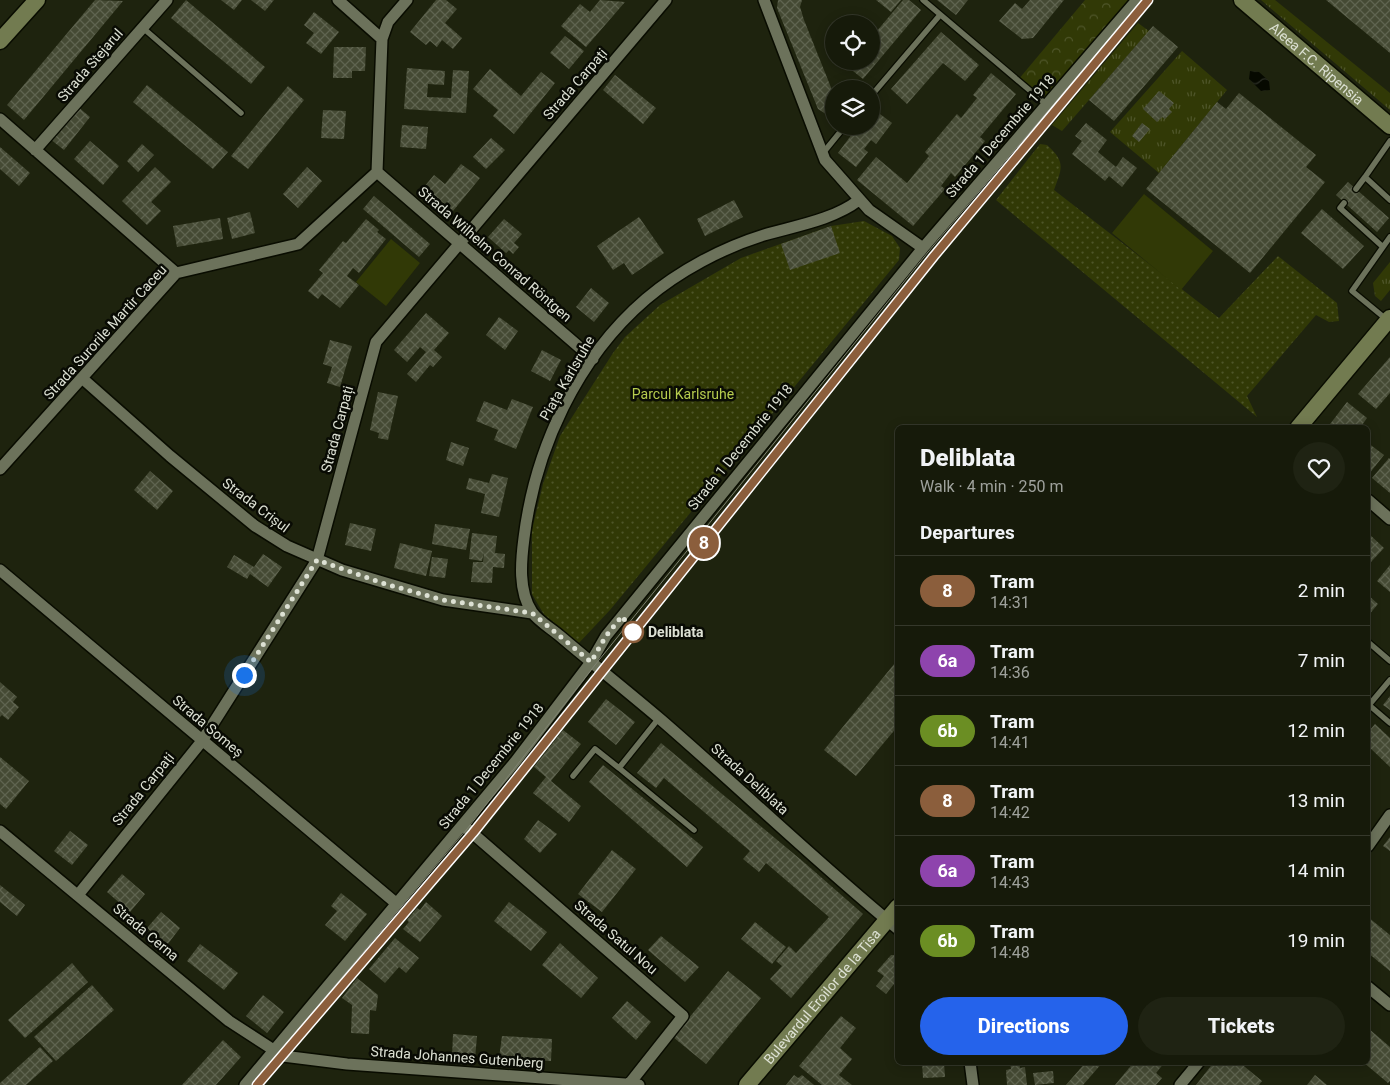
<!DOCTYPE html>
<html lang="en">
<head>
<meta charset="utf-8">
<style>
	:root { --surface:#161a0a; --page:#1f2313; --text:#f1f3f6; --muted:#9ea19c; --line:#35382b; --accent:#2563eb }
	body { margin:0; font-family:Roboto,sans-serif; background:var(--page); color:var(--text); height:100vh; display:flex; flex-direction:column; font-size:19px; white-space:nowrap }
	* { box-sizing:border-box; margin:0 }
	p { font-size:16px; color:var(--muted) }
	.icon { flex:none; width:28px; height:28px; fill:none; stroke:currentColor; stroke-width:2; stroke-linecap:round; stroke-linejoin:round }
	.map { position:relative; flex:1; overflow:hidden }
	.panel { position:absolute; left:895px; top:425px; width:475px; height:640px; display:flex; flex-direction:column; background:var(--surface); border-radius:8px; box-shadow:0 2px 12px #0003,0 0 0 1px var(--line) }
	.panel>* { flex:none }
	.badge { padding:0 10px; border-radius:16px; font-size:18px; line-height:32px }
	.fabs { position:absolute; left:825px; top:15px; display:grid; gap:10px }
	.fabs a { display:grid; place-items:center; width:55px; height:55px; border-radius:50%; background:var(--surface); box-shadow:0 2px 12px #0003,0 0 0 1px var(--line); font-size:25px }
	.you { position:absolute; width:25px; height:25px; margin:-12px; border:4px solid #fff; border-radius:50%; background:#1a73e8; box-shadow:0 0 0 8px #1a73e833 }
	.map>.badge { position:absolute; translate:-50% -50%; box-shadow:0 0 0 2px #fff }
	h2 { padding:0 25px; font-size:19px; line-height:45px }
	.round { display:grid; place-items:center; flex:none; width:52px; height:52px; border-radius:26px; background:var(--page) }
	.overview { display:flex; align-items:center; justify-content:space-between; height:85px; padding:0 25px }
	h1 { font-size:24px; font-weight:800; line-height:38px }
	.action { display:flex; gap:10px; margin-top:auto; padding:10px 25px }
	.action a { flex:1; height:58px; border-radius:30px; background:var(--accent); color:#fff; font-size:20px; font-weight:800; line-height:58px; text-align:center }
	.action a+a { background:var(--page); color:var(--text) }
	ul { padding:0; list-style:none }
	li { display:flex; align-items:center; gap:15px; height:70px; padding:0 25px; border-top:1px solid var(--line) }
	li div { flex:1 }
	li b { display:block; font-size:19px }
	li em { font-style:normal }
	li .badge { min-width:55px; font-weight:700; text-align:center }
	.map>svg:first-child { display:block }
	.grass { fill:url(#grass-tufts) }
	.forest { fill:url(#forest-crowns) }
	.park { fill:url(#park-dots) }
	.pitch { fill:#313906 }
	.water { fill:url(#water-waves) }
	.building { fill:url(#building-cross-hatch) }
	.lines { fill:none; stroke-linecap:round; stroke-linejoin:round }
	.lane-casing { stroke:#090c00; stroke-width:8 }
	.street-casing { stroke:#090c00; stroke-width:14 }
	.secondary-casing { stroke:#090c00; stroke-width:19 }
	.lane { stroke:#6c725b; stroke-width:5.5 }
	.street { stroke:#6c725b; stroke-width:11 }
	.secondary { stroke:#727b50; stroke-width:16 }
	.tram { stroke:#7e8271; stroke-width:1 }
	.line-casing { stroke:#fff; stroke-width:11 }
	.line { stroke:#8b5e3c; stroke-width:8 }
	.walk { stroke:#dde1d4; stroke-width:5; stroke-dasharray:0 9 }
	.stop-dot { fill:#fff; stroke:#8b5e3c; stroke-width:2.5 }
	.labels { text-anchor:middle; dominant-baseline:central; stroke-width:5; stroke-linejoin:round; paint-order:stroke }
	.street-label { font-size:14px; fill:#dde1d4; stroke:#090b04 }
	.park-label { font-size:14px; fill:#b6cc4e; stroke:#090b04 }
	.stop-label { font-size:14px; font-weight:bold; fill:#dde1d4; stroke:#090b04; text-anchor:start }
</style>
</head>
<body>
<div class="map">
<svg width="1390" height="1085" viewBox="0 0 1390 1085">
	<defs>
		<pattern id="grass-tufts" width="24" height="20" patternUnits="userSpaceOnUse" patternTransform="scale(1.25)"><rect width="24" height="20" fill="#313906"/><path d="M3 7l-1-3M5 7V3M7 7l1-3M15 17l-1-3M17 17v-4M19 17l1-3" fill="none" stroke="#4e5529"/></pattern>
		<pattern id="forest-crowns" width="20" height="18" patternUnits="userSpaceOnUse" patternTransform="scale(1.25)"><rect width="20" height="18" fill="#313906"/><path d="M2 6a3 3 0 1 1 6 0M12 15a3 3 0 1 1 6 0" fill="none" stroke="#4e5529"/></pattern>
		<pattern id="park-dots" width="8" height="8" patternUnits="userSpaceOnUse" patternTransform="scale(1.25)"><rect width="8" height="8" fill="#313906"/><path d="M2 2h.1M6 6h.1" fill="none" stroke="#4e5529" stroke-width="1.8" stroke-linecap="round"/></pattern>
		<pattern id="water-waves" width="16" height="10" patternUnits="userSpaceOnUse" patternTransform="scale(1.25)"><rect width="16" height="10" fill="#060900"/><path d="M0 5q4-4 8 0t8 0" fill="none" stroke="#2a2d24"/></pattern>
		<pattern id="building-cross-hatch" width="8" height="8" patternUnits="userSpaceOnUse" patternTransform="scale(1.25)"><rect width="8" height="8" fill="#454a34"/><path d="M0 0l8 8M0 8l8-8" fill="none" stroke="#5f6450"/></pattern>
	</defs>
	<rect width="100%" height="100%" fill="#1e230e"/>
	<path class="grass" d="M1261,0H1275L1390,93V110Z
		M1138,23L1149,31L1062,131L1052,125Z
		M1182,51L1227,90L1159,173L1110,132Z
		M1390,262V290L1381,301L1375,296L1373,283Z"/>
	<path class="forest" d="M1085,0H1137L1047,105L1018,80Z"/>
	<path class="park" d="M1040,144L1047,145C1066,162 1062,168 1054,190L1219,318L1278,256L1337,303L1339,321L1329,322L1316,315L1247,396L1257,417L996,200Z
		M864,221L892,236L900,248L899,260L610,610L577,645L546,618L532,594V530L543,484L560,436L613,353L625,337L660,305L741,258L831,226Z"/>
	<path class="pitch" d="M1144,194L1213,251L1181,290L1112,233Z
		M391,239L420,263L386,306L356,282Z"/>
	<path class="water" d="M1250,71L1259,72L1269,81L1270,90L1261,91L1249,79Z"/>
	<path class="building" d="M95,0L123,1L24,120L7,105Z
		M186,0L265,67L251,84L171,18Z
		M221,0H242L234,10Z
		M251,0H274L265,11Z
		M436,0H446L457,9L445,23L462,38L453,49L442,40L437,47L430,41L426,45L410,32Z
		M600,0L625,2L586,47L561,26L580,4L590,12Z
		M778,0H802L800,7L804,20L834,95V119L818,109L777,8Z
		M876,0H901L891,12Z
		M903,0H909L921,10L863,79L848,67L852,61H871V38Z
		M937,0H968L956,15Z
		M1030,0H1064L1033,38L1022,39L999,21L1015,3L1022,9Z
		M1326,0H1390V53Z
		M314,12L339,32L321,54L306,43L314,33L304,25Z
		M1153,26L1178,47L1114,121L1089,100Z
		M941,32L979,65L965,81L943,63L907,104L891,89Z
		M565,36L584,51L569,69L550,53Z
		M334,47H366L365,71H352V78H333Z
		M407,68L445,71L444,85L428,84L427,97L451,98L453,70L469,71L466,113L404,109Z
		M490,69L521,96L541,72L555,83L514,134L493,116L498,110L473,89Z
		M991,73L1016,94L980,137L985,141L955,177L951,173L941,186L945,189L913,226L857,180L876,157L907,183L929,156L925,152L957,114L961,118L977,98L973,95Z
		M615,75L656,108L643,124L603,90Z
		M147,85L228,152L213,169L133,102Z
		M288,86L304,100L248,169L231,156Z
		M1159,91L1174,103L1169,109L1172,112L1165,119L1162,117L1157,122L1143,109Z
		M1239,93L1316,155L1306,167L1325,182L1250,273L1146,189L1217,102L1226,109Z
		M77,106L90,117L64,150L50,139Z
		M872,108L892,123L876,144L871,140L864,149L868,152L856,167L838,153L858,126H871Z
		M323,110L346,111L344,139L321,138Z
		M1086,123L1107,140L1098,152L1116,167L1123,157L1137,168L1122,187L1109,176L1105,181L1072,154L1082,141L1075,136Z
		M1142,123L1150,129L1139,142L1132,136Z
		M402,125L428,127L426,149L400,147Z
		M491,138L505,150L486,169L473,157Z
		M90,141L119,166L103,185L74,159Z
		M142,144L154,155L138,172L127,161Z
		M0,147L30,173L19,186L0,169Z
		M461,164L480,178L453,211L424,187L434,175L445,184Z
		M155,167L171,182L151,202L161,211L147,225L122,201Z
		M307,167L322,181L298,208L283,194Z
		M1348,182L1389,218L1377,232L1336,195Z
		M374,196L430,244L419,257L363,209Z
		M734,200L743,217L705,236L697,219Z
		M1322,209L1364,246L1343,269L1301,233Z
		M250,212L255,233L232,239L227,218Z
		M639,217L664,253L632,275L624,263L613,270L597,246Z
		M220,218L223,239L177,247L173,226Z
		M366,219L379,230L377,232L386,239L359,273L353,268L347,276L359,285L340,308L322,294L318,299L308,291L323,273L319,270L343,241L346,243Z
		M504,219L522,234L514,243L519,247L513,254L509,250L506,253L488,237Z
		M831,226L840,253L790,270L781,244Z
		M591,288L609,303L594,322L576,307Z
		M426,313L449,333L434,350L442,357L433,367L430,365L416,382L407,374L426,352L420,347L407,362L394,350Z
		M499,317L518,331L505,350L486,335Z
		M330,340L352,346L340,387L327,383L332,367L323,364Z
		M542,350L561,360L550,381L531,371Z
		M1390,357V393L1376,409L1358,394Z
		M378,392L398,396L388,440L378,438L379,433L370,430Z
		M512,399L533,407L516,449L494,440L498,430L476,421L484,401L507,410Z
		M1347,402L1367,418L1360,428H1327Z
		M451,442L469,448L463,466L446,460Z
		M1368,443L1384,455L1369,474L1368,473Z
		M1389,458L1390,459V493L1372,478Z
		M150,471L173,491L157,510L134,490Z
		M492,474L508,478L499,517L481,513L485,494L466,489L469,478L489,483Z
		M350,523L376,529L371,551L345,545Z
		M435,524L470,529L466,550L432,544Z
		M472,533L497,536L495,553L505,554L504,568L493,567L492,583L471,582L473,562H483L484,552L482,561L469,559Z
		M1368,533L1384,548L1371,562L1368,560Z
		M400,543L432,551L426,576L394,568Z
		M263,554L282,567L268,587L250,574L247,579L227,567L234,555L254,567Z
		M432,557L448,559L445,578L429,576Z
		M1390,565V592L1377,581Z
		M1368,595L1378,604L1368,616Z
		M895,663L898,665V726L856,776L824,750Z
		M0,682L17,697L13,702L19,707L8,720L2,715L0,717Z
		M1390,696V710L1383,705Z
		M606,699L635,722L616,745L588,722Z
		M1375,724L1390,738V767L1368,746V732Z
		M563,730L581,744L551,781L581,806L569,822L533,793L546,777L534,767Z
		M661,743L806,864L863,914L791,998L770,979L782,966L776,961L789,946L796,953L829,917L766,863L759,872L743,859L750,851L664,778L656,788L637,773Z
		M0,757L29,781L6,809L0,804Z
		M603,765L703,847L687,867L589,782Z
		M538,820L557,834L540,853L524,839Z
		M70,831L88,845L72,865L54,851Z
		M1390,837V851L1383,846Z
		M612,850L636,869L602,912L578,894Z
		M122,874L145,894L130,912L107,892Z
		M0,885L25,905L17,916L0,902Z
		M341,893L367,914L345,941L325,925L337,911L331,906Z
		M426,902L442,916L420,942L403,929L409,922L407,920L417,908L420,910Z
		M509,902L547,932L531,951L494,921Z
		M161,912L180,928L167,945L147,928Z
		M1368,917L1390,935V971L1368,953Z
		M755,922L786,947L772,964L741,939Z
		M661,936L699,967L685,982L648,950Z
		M395,938L419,958L406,973L399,967L385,983L369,969Z
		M560,943L598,978L581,998L542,965Z
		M200,944L238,973L224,990L187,961Z
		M891,955H898V986L894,984L886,994L876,986L884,976L877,971Z
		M72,963L88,982L25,1038L8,1020Z
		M728,971L761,998L706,1064L673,1037Z
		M357,978L378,995L376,1011L370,1010L369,1034L351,1033L352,1005L342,998Z
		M92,985L114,1010L56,1061L34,1037Z
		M263,995L284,1012L267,1033L246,1016Z
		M627,1001L651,1022L636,1040L612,1018Z
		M841,1016L856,1028L840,1048L852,1059L839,1075L852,1085H822L799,1066Z
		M1368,1028L1390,1047V1081L1388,1083L1363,1062H1368Z
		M453,1034L477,1036L475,1059L452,1057Z
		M502,1036L552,1039L551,1061L499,1058Z
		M223,1040L241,1057L216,1085H182Z
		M40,1047L53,1061L26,1085H0V1083Z
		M922,1062H944L945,1077L923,1078Z
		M1019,1062L1020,1068L1025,1067L1027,1085H1007L1006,1070L1011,1069L1010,1063Z
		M1086,1062H1103L1083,1085H1066Z
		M1134,1062H1165L1156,1073L1162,1078L1156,1085H1115Z
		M1214,1062H1239L1262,1081L1259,1085H1196Z
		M1053,1071L1054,1083L1035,1085L1033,1073Z
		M794,1075L798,1078L802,1075L814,1085H786Z
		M1315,1075L1327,1085H1307Z"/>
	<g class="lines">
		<defs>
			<path id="lane" d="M923,0L1047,105
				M143,28L241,113
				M871,96L940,15
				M1390,141L1365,177L1390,200
				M823,153L845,126
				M1356,189L1365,177
				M1344,203L1340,208L1383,247
				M1386,319L1352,291L1390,237
				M1368,642L1390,661
				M1390,680L1369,705L1390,723
				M659,718L619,768L694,830
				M573,776L595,749L619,768"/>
			<path id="street" d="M338,0L382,39
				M764,0L825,160L869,210L923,248
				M0,119L176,273
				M35,150L167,0
				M377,172L593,359
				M859,200C833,220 795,226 764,235C722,248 679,271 646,299C577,358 535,449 524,538C521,561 518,591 532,612C538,621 552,629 560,636C593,664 627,691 660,719C740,788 816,862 898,929
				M83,379L170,456L255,526L287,546L342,570L443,600L532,613
				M0,469L176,273L298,244L377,172L382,39L388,22L407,0
				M1368,500L1390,519
				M0,570L397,904
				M463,825L683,1016L630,1083
				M0,831L229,1021L283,1056L347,1064L639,1085
				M1368,846L1390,815
				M78,895L202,741L317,560L376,342L666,0
				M1368,987L1390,1005
				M970,1062L973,1085
				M245,1085L515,762L591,662L606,636L923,248L1137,0
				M1180,1085L1199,1062"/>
			<g id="secondary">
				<path id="s1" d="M1242,0L1390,126"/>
				<path d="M0,41L37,0"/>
				<path d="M1298,428L1390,318"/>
				<path id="s2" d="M747,1085L898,907"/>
			</g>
		</defs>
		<use href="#lane" class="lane-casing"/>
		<use href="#street" class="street-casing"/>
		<use href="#secondary" class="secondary-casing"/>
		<use href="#lane" class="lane"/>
		<use href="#street" class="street"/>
		<use href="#secondary" class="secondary"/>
		<path class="tram" d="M586,689L770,460
			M251,1085L467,829L595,665L928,252L1142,0"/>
	</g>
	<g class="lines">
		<defs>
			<path id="line" d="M257,1085L473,833L934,256L1148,0"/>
		</defs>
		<use href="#line" class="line-casing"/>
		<use href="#line" class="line"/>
		<path class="walk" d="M244,675L317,560L382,583L443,600L532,613L591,662L606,636L622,616L633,632"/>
	</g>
	<circle class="stop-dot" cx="633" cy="632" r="10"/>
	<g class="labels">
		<g class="street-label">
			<text stroke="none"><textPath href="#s1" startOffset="98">Aleea F.C. Ripensia</textPath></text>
			<text transform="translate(90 65) rotate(-49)">Strada Stejarul</text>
			<text transform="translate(575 84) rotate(-49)">Strada Carpați</text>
			<text transform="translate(1000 136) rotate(-49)">Strada 1 Decembrie 1918</text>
			<text transform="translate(495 254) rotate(41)">Strada Wilhelm Conrad Röntgen</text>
			<text transform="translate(105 332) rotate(-48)">Strada Surorile Martir Caceu</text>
			<text transform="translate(567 378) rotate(-60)">Piața Karlsruhe</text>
			<text transform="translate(337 429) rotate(-75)">Strada Carpați</text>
			<text transform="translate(740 447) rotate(-51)">Strada 1 Decembrie 1918</text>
			<text transform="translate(256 505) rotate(37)">Strada Crișul</text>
			<text transform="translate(208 726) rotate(40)">Strada Someș</text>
			<text transform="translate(491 766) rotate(-51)">Strada 1 Decembrie 1918</text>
			<text transform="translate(750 779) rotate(42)">Strada Deliblata</text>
			<text transform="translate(143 789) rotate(-51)">Strada Carpați</text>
			<text transform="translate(146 932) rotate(40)">Strada Cerna</text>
			<text transform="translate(616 937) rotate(41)">Strada Satul Nou</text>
			<text stroke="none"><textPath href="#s2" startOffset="116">Bulevardul Eroilor de la Tisa</textPath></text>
			<text transform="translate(457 1057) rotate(4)">Strada Johannes Gutenberg</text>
		</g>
		<g class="park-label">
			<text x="683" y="394">Parcul Karlsruhe</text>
		</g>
		<g class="stop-label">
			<text x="648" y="632">Deliblata</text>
		</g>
	</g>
</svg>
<div class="fabs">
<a><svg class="icon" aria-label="locate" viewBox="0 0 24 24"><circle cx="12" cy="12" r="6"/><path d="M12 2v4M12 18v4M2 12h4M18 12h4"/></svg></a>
<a><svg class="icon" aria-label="layers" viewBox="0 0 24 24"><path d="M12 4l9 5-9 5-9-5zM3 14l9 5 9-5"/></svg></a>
</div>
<div class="you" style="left:244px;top:675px"></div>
<b class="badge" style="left:704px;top:543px;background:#8b5e3c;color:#fff">8</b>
<section class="panel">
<div class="overview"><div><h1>Deliblata</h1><p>Walk · 4 min · 250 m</p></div><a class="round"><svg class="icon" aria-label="heart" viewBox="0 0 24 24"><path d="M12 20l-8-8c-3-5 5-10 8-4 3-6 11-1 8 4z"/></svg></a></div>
<h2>Departures</h2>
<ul>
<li><span class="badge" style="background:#8b5e3c;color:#fff">8</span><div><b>Tram</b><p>14:31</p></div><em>2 min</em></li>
<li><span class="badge" style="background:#8e44ad;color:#fff">6a</span><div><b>Tram</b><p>14:36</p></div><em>7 min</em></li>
<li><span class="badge" style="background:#6b8e23;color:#fff">6b</span><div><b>Tram</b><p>14:41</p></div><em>12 min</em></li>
<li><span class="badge" style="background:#8b5e3c;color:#fff">8</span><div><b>Tram</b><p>14:42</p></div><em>13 min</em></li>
<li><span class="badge" style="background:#8e44ad;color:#fff">6a</span><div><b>Tram</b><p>14:43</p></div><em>14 min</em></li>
<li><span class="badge" style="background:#6b8e23;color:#fff">6b</span><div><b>Tram</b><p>14:48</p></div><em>19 min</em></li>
</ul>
<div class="action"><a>Directions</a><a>Tickets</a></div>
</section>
</div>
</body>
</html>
